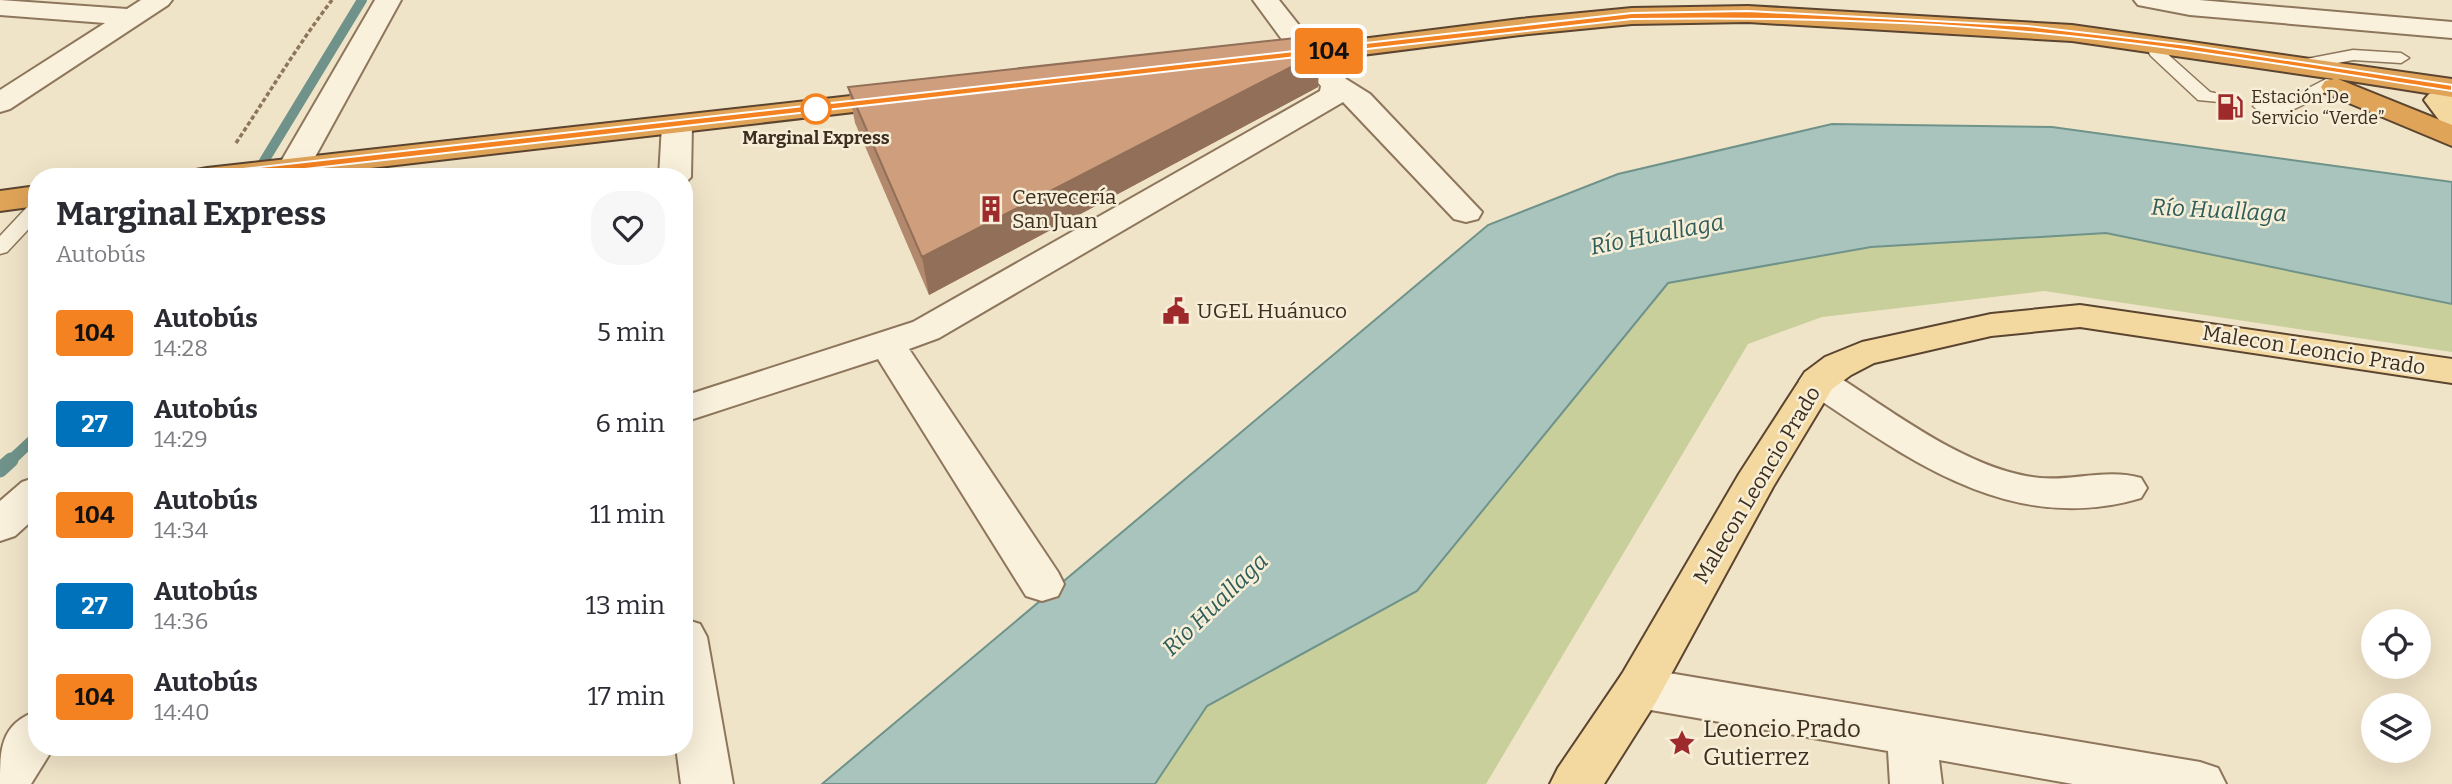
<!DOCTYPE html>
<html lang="es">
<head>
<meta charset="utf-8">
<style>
	:root { --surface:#fff; --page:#f7f7f7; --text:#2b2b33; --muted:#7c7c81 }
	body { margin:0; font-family:Bitter,serif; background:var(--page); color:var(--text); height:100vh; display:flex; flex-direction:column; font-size:26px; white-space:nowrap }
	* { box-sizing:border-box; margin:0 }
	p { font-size:23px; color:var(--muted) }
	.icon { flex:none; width:38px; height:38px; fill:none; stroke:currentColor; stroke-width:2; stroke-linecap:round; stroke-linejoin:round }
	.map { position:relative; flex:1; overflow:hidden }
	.sheet { position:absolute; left:28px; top:168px; width:665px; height:588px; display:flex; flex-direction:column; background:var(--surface); border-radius:28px; box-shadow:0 7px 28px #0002 }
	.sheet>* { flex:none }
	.badge { padding:0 14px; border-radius:5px; font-size:24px; line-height:46px }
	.tools { position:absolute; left:2361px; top:609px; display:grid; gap:14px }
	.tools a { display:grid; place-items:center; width:70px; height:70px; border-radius:50%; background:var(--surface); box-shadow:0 7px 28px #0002; font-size:35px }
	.map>.badge { position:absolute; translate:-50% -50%; box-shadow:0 0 0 4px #fff }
	.round { display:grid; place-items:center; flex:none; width:74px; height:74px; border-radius:28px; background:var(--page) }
	.headline { display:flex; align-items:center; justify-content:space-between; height:119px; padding:0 28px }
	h1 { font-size:33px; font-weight:700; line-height:52px }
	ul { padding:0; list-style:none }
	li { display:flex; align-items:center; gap:21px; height:91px; padding:0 28px }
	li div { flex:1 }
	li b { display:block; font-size:26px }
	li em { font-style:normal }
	li .badge { min-width:77px; font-weight:700; text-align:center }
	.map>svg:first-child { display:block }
	.green { fill:#c9cf9b }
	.water { fill:#a9c4bc; stroke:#6f938a; stroke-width:2 }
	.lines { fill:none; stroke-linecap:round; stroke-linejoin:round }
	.stream-far2 { stroke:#6f938a; stroke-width:10 }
	.stream-far1 { stroke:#6f938a; stroke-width:11 }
	.stream { stroke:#6f938a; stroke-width:15 }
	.lane-casing { stroke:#8d765c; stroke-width:3 }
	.street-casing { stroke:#8d765c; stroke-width:4 }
	.primary-casing { stroke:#5b4430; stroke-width:4 }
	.highway-casing { stroke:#5b4430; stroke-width:4 }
	.path { stroke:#8d765c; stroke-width:3.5; stroke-dasharray:4.5 2.5; stroke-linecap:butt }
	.lane { fill:#faf1dc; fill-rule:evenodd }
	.street { fill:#faf1dc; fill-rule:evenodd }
	.primary { fill:#f3d9a0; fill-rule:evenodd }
	.highway { fill:#e0a458; fill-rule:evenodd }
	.wall { fill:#b2896c }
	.shaded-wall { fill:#916f58 }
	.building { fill:#cf9f7d; stroke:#916f58; stroke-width:2 }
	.line { fill:#f58220; stroke:#fff; stroke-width:2 }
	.stop-dot { fill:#fff; stroke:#f58220; stroke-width:3.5 }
	.labels { text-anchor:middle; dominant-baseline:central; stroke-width:5; stroke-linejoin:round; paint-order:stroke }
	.far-poi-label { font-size:18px; fill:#3d2e20; stroke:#f7eed8; text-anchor:start }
	.far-stop-label { font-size:18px; font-weight:bold; fill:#3d2e20; stroke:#f7eed8 }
	.poi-label { font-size:21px; fill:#3d2e20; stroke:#f7eed8; text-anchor:start }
	.street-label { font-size:21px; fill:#3d2e20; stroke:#f7eed8 }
	.water-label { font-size:23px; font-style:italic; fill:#2f5d5a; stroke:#f7eed8 }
	.near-poi-label { font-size:24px; fill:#3d2e20; stroke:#f7eed8; text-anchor:start }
</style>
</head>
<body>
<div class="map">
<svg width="2452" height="784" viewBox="0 0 2452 784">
	<rect width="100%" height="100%" fill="#f0e4c8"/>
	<path class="green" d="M2106,233L2452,304V352L2044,291L1822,317L1748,344L1486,784H1155L1207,706L1417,591L1668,283L1871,247Z"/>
	<path class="water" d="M1832,124L2052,127L2452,182V304L2106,233L1871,247L1668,283L1417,591L1207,706L1155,784H822L1488,225L1618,174Z"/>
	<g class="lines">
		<path class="stream-far2" d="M255,176L362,0"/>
		<path class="stream-far1" d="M9,462L37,436"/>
		<path class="stream" d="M0,470L11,460"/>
		<defs>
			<path id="lane" d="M2157,48L2163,50L2210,92L2219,94L2222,98L2219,102L2198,100L2151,56L2149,53L2151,50Z
				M2353,50L2401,53L2409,58L2401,63L2353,60L2301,70L2293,65L2301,60Z
				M2326,79L2332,80L2334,84L2332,88C2312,99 2275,128 2253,106L2262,101L2280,103Z
				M37,202V220L7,252L0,254V236L30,204Z"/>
			<path id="street" d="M0,0L127,9L141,0H172L168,5L10,109L0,112V90L105,23L0,15Z
				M375,0H401L304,177H272Z
				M1253,0H1279L1317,48L1346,79L1370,94L1482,212L1478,219L1466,222L1454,219L1343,102L939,338L909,349L1058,572L1064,584L1058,596L1042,601L1026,596L878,359L684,422V396L913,322L1320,91L1321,86L1297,60Z
				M2134,0H2199L2452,22V38L2190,15L2138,5Z
				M677,116L688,119L692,125L691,177L684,184V177H659L662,125L666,119Z
				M1818,369L1831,372C1891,410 1968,471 2040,478C2073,481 2108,468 2141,478L2147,488L2141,498C2010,537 1907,458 1805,390L1799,381L1805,372Z
				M37,477V516L15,536L0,541V501L22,482Z
				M684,619L700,624L707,637L733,784H681L676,747H684Z
				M1639,668L2200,762L2218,768L2226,784H2073L1939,760L1942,784H1890L1888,751L1639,708L1622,702L1615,688L1622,674Z
				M37,711V747H54L31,784H0C0,750 0,724 37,711Z"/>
			<path id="primary" d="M2452,85V127L2442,124L2424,100L2429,94Z
				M2080,305L2452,359V383L2080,327L1991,336L1874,363L1851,375L1832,389L1773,487L1656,702L1604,784H1550L1558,768L1622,674L1739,474L1805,372L1825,357L1862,342L1991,314Z"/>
			<path id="highway" d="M1748,6L2072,25L2452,79V97L2338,79L2452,125V146L2325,93L2321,87L2325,81L2334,79L2072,41L1748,22L1632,24L1520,35L1267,67L1257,65L1253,59L1257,53L1267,51L1520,19L1632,8Z
				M904,90L914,93L918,99L914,105L293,177H191L196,170L207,168Z
				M37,186V206L0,211V191Z"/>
		</defs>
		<use href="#lane" class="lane-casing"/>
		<use href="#street" class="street-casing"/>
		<use href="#primary" class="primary-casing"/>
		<use href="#highway" class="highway-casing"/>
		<path class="path" d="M236,143C268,95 297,46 332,0"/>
		<use href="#lane" class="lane"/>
		<use href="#street" class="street"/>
		<use href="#primary" class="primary"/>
		<use href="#highway" class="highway"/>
	</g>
	<path class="wall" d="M848,87H1318L929,295L855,123Z"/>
	<path class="shaded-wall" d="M1320,52L1318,87L929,295L922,257Z"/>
	<path class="building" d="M1305,37L1320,52L922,257L848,87Z"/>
	<path class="line" d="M1748,11L2027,26L2188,45L2452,85V91C2311,69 2170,45 2028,32C1897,20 1764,17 1632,19L207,180L202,177L207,173L1632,13Z"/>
	<defs>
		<symbol id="fuel-bare" viewBox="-9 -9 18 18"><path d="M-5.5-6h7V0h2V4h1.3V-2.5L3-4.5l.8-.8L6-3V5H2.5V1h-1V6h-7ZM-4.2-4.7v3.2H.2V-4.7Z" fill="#9e2a2b" stroke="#f7eed8" stroke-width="2.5" paint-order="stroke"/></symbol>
		<symbol id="building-bare" viewBox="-9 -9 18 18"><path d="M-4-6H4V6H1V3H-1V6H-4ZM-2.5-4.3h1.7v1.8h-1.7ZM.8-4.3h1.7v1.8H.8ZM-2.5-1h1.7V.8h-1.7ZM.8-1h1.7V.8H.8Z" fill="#9e2a2b" stroke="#f7eed8" stroke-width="2.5" paint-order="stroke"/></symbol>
		<symbol id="civic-bare" viewBox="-9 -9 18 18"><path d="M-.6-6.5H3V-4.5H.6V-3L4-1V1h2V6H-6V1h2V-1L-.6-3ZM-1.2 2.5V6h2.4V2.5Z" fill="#9e2a2b" stroke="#f7eed8" stroke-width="2.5" paint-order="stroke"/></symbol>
		<symbol id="sight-bare" viewBox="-9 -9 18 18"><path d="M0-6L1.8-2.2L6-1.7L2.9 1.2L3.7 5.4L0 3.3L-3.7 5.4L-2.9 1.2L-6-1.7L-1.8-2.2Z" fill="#9e2a2b" stroke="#f7eed8" stroke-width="2.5" paint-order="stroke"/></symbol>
	</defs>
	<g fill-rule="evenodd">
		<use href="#fuel-bare" x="2211" y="88" width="38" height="38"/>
		<use href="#building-bare" x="972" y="190" width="38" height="38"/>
		<use href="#civic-bare" x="1157" y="292" width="38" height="38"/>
		<use href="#sight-bare" x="1663" y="724" width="38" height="38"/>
	</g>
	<circle class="stop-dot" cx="816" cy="109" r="14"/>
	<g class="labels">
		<g class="far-poi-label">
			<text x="2251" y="97">Estación De<tspan x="2251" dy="21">Servicio “Verde”</tspan></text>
		</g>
		<g class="far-stop-label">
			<text x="816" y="138">Marginal Express</text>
		</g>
		<g class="poi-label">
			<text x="1012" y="197">Cervecería<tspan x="1012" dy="24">San Juan</tspan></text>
			<text x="1197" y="311">UGEL Huánuco</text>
		</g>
		<g class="street-label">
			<text transform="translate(2314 350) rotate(9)">Malecon Leoncio Prado</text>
			<text transform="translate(1757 485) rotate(-59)">Malecon Leoncio Prado</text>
		</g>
		<g class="water-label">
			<text transform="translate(2219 210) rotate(3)">Río Huallaga</text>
			<text transform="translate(1657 234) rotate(-11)">Río Huallaga</text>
			<text transform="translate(1215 604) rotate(-44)">Río Huallaga</text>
		</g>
		<g class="near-poi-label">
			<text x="1703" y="729">Leoncio Prado<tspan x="1703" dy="28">Gutierrez</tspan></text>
		</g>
	</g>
</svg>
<div class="tools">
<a><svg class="icon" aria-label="locate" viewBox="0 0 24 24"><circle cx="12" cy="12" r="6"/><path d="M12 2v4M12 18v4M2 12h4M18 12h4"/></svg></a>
<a><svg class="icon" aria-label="layers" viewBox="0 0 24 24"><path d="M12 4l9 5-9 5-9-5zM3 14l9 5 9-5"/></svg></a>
</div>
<b class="badge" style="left:1329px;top:51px;background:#f58220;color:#111">104</b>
<section class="sheet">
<div class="headline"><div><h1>Marginal Express</h1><p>Autobús</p></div><a class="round"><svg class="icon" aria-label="heart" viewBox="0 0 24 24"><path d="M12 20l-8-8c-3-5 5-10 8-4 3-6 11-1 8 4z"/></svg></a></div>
<ul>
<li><span class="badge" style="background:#f58220;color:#111">104</span><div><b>Autobús</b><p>14:28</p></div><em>5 min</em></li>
<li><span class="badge" style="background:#0072bc;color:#fff">27</span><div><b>Autobús</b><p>14:29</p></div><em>6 min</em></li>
<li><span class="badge" style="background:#f58220;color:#111">104</span><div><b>Autobús</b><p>14:34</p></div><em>11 min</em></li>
<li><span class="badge" style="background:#0072bc;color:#fff">27</span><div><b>Autobús</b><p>14:36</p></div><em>13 min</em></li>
<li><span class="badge" style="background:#f58220;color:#111">104</span><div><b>Autobús</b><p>14:40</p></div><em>17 min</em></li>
</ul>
</section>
</div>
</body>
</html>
